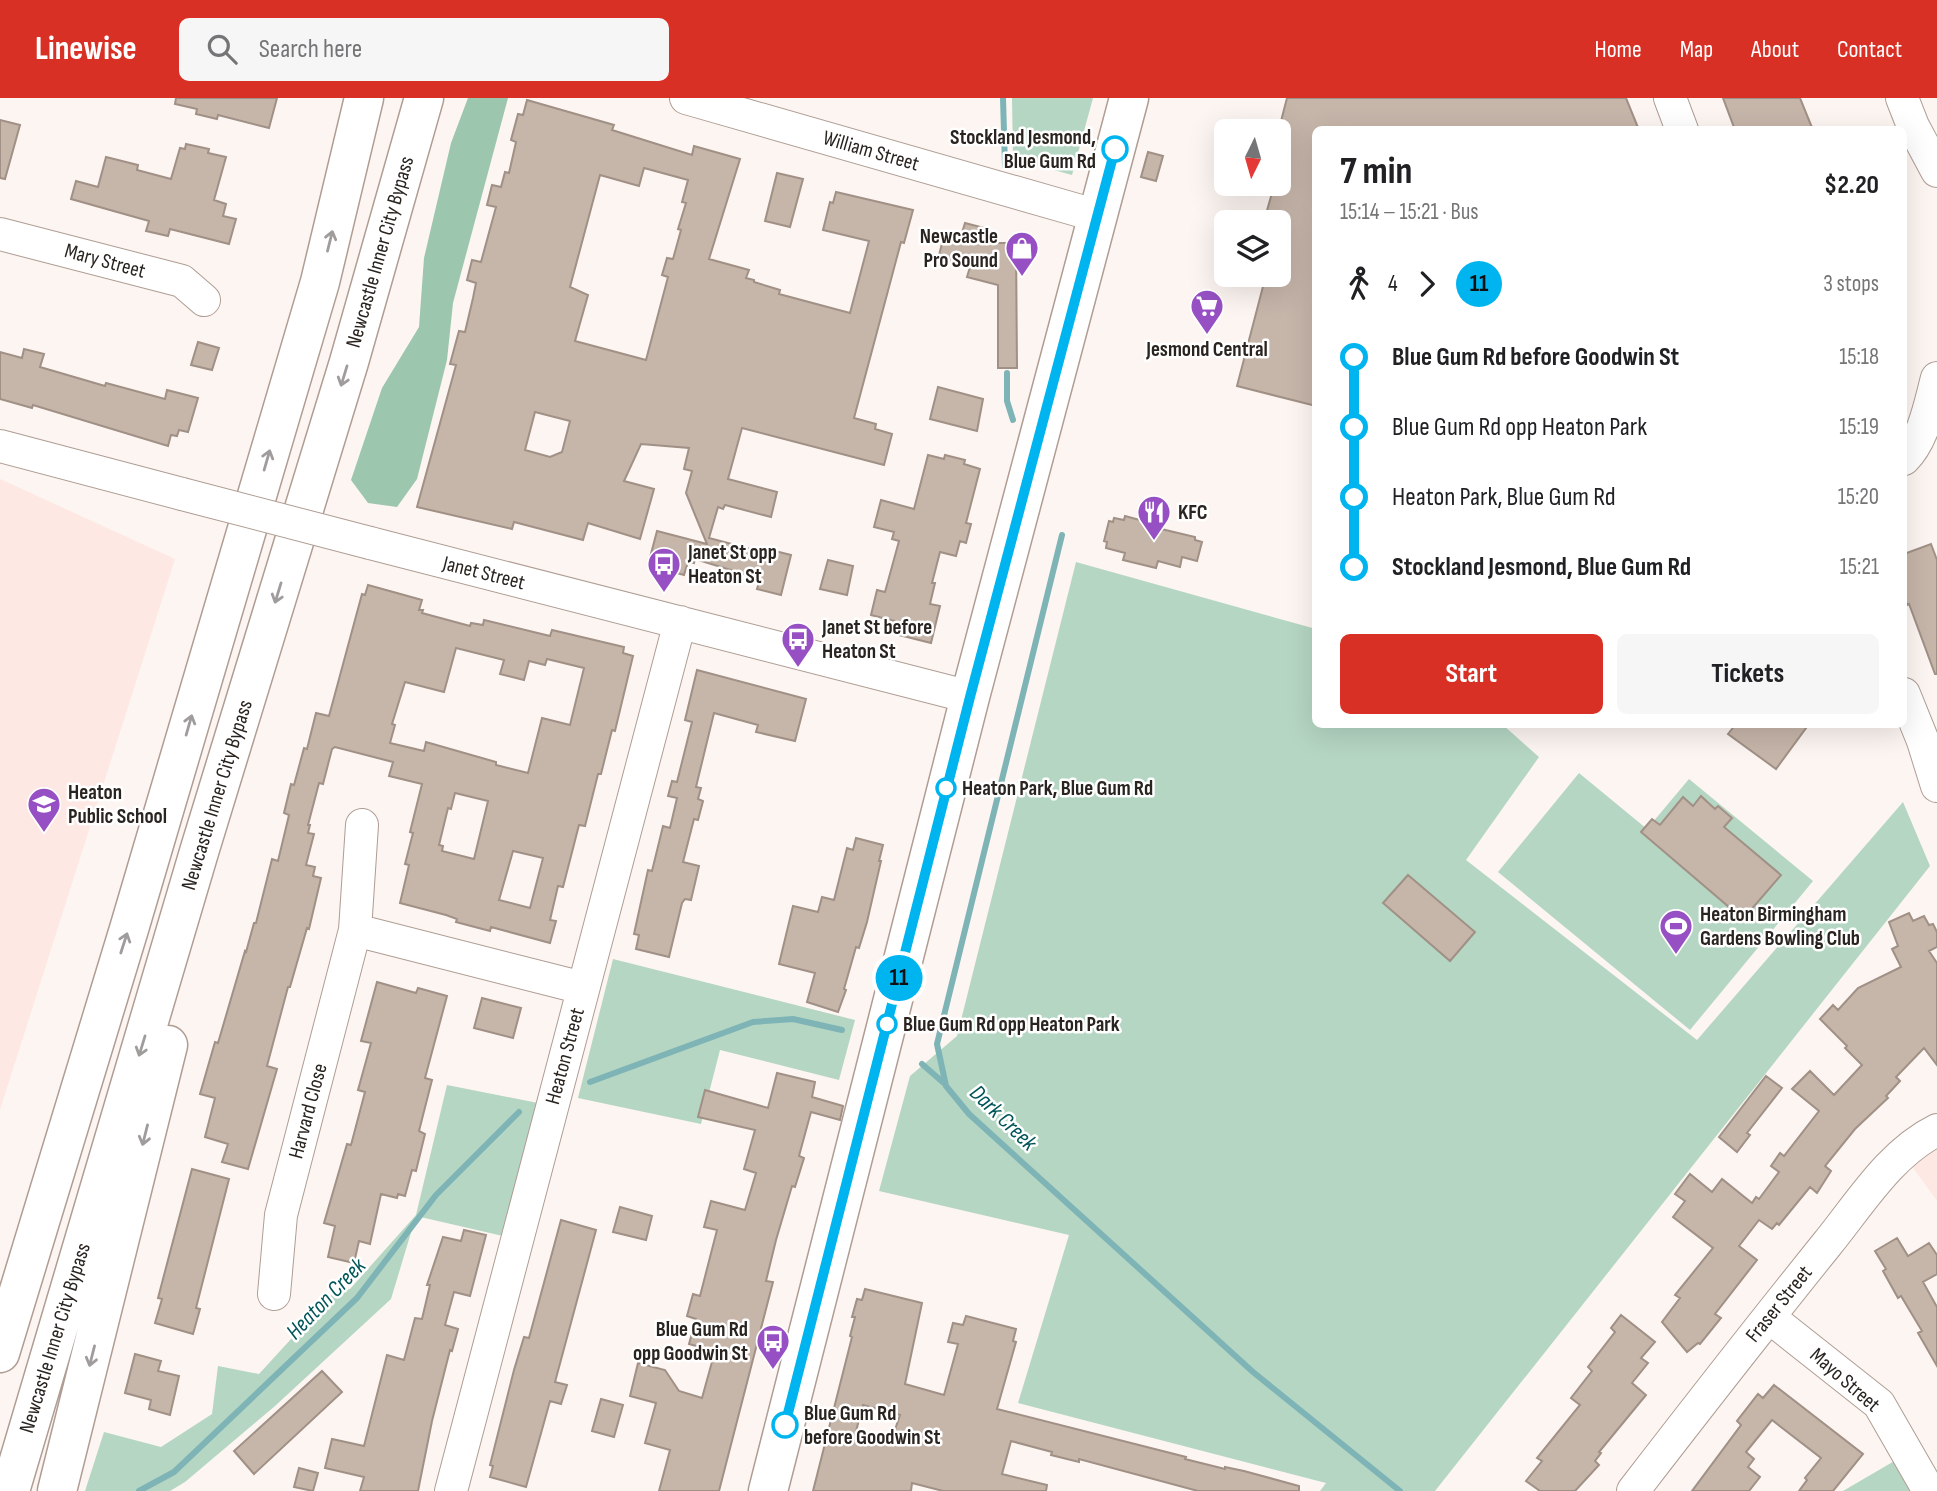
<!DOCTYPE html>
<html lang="en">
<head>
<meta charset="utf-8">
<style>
	:root { --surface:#fff; --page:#f6f6f6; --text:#202124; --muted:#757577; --accent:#d93025 }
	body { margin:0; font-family:"Sofia Sans Condensed",sans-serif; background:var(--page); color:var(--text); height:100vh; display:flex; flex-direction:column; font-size:26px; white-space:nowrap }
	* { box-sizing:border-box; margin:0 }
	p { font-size:23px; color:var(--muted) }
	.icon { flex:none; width:38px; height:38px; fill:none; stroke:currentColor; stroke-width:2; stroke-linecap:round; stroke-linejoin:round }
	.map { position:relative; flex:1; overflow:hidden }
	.side { position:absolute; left:1312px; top:28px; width:595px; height:602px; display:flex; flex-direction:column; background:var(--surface); border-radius:10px; box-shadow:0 7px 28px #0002 }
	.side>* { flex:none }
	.badge { padding:0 14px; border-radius:23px; font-size:24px; line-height:46px }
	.needle { width:46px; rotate:185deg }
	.buttons { position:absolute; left:1214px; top:21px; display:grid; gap:14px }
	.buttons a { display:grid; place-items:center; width:77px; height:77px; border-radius:10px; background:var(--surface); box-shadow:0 7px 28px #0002; font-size:35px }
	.map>.badge { position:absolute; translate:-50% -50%; box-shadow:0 0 0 4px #fff }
	.legs { display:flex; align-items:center; gap:10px; height:77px; padding:0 28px; font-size:23px }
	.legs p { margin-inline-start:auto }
	.head { display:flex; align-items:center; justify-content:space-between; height:119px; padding:0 28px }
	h1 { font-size:38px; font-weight:700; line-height:52px }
	.button { display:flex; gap:14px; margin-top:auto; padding:14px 28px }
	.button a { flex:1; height:80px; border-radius:10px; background:var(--accent); color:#fff; font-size:28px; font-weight:700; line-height:80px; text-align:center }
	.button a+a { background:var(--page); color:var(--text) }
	ul { padding:0 28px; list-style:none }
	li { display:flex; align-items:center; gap:24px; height:70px; font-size:26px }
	li i { display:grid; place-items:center; width:10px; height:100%; margin:0 9px; background:currentColor }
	li i::after { content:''; width:18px; height:18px; margin:-9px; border:5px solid; border-radius:50%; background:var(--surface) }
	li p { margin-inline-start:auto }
	li:first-child i { background:linear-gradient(#0000 50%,currentColor 0) }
	li:last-child i { background:linear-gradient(currentColor 50%,#0000 0) }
	header { display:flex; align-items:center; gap:42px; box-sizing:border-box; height:98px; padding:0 35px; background:var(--accent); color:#fff }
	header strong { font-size:33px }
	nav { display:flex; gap:38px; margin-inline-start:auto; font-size:24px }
	.search { width:490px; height:63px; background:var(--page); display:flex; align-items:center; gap:18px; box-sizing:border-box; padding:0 24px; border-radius:10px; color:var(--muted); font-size:26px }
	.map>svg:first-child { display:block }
	.education { fill:#fde8e3 }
	.green { fill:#b5d6c3 }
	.forest { fill:#9cc6ad }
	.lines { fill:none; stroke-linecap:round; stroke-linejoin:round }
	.stream { stroke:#7eb4b6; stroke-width:6 }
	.building { fill:#c6b5a9; stroke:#a09085; stroke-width:2; fill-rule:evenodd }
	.minor-casing { stroke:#af9d93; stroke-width:34 }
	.major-casing { stroke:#af9d93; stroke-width:41 }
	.highway-casing { stroke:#af9d93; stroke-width:41 }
	.minor { stroke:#fff; stroke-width:32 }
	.major { stroke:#fff; stroke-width:38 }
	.highway { stroke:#fff; stroke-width:38 }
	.minor-bridge-casing { stroke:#af9d93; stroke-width:34; stroke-linecap:butt }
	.minor-bridge { stroke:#fff; stroke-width:32 }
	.oneway { stroke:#9f9c9b }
	.line-1-casing { stroke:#fff; stroke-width:16 }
	.line-1 { stroke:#00b5ef; stroke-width:10 }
	.stop-1-dot { fill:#fff; stroke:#00b5ef; stroke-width:3.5 }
	.labels { text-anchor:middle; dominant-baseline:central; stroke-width:5; stroke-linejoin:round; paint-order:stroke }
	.stop-label { font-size:21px; font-weight:bold; fill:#2a2420; stroke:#fff; text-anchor:start }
	.street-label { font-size:21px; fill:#2a2420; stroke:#fff }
	.poi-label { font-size:21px; font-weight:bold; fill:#2a2420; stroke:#fff; text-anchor:start }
	.water-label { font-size:23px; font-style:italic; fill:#015558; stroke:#fff }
</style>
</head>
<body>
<header>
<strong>Linewise</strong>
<div class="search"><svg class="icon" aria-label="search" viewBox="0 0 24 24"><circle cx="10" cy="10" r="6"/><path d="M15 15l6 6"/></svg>Search here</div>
<nav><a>Home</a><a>Map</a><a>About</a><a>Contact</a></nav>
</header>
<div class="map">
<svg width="1937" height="1393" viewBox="0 0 1937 1393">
	<rect width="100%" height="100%" fill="#fdf5f1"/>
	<path class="education" d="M0,381L175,461L0,1012Z
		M1937,1037V1103L1901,1053Z"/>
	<path class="green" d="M1012,0H1093L1072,77L1013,61Z
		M1076,464L1316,531V626L1503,627L1539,659L1466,762L1697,942L1903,704L1930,768L1435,1393H1320L1326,1385L1018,1305L1069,1137L879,1093L910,978L957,938Z
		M1579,675L1647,731L1689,681L1813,783L1690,932L1498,774Z
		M613,861L855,922L839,982L720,952L701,1026L578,1000Z
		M447,987L538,1005L503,1138L416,1118L391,1201L275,1308L185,1384L170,1393H85L104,1334L161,1349L212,1316L218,1268L259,1276L334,1194L350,1191L416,1117Z
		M1896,1362L1914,1393H1843Z"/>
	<path class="forest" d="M468,0H508L453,205L447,262L417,381L397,409L368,405L351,382L382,290L419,229L424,160L451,45Z"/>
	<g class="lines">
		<path class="stream" d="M1003,0L1005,68
			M1007,275V303L1013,322
			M1062,437L937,946L946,988L969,1016L1253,1274L1400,1393
			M922,966L945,986
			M590,984L753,924L793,921L842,932
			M139,1393L174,1374L357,1200L436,1097L519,1014"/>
	</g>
	<path class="building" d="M176,0H277L269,30L218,17L217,21L196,16L197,11L175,6Z
		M1287,0H1626L1639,32H1316V308L1237,288L1266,177H1279V124L1277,118L1266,116L1274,88L1279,89V31Z
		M1723,0H1800L1813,32H1735Z
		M527,2L614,27L612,32L692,57L694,48L740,61L709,161L749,172L746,180L754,182V184L780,192L779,196L850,215L869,143L823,132L830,104L833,105L836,94L913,112L904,145L901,144L854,320L876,326L875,331L892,336L884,367L742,330L728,381L777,394L771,419L725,407L723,411L718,409L709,440L766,455L767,451L791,457L781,497L757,491L760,481L695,461L694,465L688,464L684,477L648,467L657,433L707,446L686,395L692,373L684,371L689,350L641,346L624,383L654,391L640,441L588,425L583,442L514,424L512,431L417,409L456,267L450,266L459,233L465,234L473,200L476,185L467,182L472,162L481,164L496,109L487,107L492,87L501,89L505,74L509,75L516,44L511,42L518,16L523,17ZM644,70L688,82L682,104L686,105L678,131L681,132L673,161L667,160L662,177L668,179L646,262L575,243L588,197L570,189L600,77L639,88ZM535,314L570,323L562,354L550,359L525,352Z
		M0,22L20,27L5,81L0,80Z
		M186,46L209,51L208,55L226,59L214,102L226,106L223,118L236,121L229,146L170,131L168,138L146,133L149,123L71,101L76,83L98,89L106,59L138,67L137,72L171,81L180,50L185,51Z
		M1148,54L1163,58L1156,83L1141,79Z
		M777,75L803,81L790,129L765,123Z
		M965,125L988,131L985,145H1016L1017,270H998V187L967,179L970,169L938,161L945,134L961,138Z
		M198,244L219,250L212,272L191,267Z
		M24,251L44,256L40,269L105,288L106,285L165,301L167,292L198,300L188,334L179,332L177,338L171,337L168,348L33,307L32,310L0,301V254L22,260Z
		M938,289L983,301L977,333L930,321Z
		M928,357L944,361L945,357L965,362L964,366L980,371L966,425L971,426L966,445L960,443L956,458L940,454L932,485H935L930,506L940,508L931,545L895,536L898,524L871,517L877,492L885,494L899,443L892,441L894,434L874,429L881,402L914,411Z
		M1125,418L1151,425L1149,428L1195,439V442L1202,444L1197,463L1182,459L1180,469L1158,463L1156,470L1123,462L1125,455L1106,450L1107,444L1104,443L1109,423L1113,424L1114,420L1124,422Z
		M1931,446L1937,462V576H1935L1909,506L1907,507L1904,498V456Z
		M828,462L853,468L847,497L820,491Z
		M368,487L422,502L419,512H423L422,515L470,528L471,525L483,527L484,522L550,538L552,532L624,549L623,555L633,558L615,633L612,632L601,676H598L585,728L579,727L563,789L558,788L550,822L556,823L550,845L491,829L490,833L456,824L457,821L446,817L400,805L409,767L405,766L413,735L410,734L422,686L389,678L393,664L335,649L332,651L323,686L319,685L308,727H310L308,735L314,736L306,767L315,769L313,778L321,780L309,831L307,830L290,889H288L267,968L277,971L248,1071L222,1064L228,1046L205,1039L215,1000L200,996L215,944L218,945L245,853L246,854L254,825H256L272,761L278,763L289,717L284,715L291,686L294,687L304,650L307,651L316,615L329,618L362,496L365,497ZM456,550L504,562L500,576L524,582L529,563L545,567L547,561L584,570L570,627L542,620L528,675L496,667V664L426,644L424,653L390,645L395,627L392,626L405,584L444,594ZM455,695L488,703L474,761L442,753L443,748L439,747L448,710L451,711ZM513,753L543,760L530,810L499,802Z
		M697,572L806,601L795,643L756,634L758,627L714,615L696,689L701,690L698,701L703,703L698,722L694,721L683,764L699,768L691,802L685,801L682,805L669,859L636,851L639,837L634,836L648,772L652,773L663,728L670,730L677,700L668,698L672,683L677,684L692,624L685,622Z
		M1736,626H1809L1776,671L1728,636Z
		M1701,698L1715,711L1718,708L1732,720L1724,729L1781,777L1743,821L1641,734L1652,721L1660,727L1683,699L1693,708Z
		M856,740L883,747L879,763H881L867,824L859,850L856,849L844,891L846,892L838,914L807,904L815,875L779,866L793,808L818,814L822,799L834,802L847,750L853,752Z
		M1408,777L1475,834L1450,863L1383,805Z
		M1909,815L1913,823L1924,818L1929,827L1933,826L1937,834V849L1929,853L1937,865V967L1924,950L1896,979L1900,983L1886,998L1888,1000L1855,1031L1825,1068L1831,1073L1817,1095L1810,1089L1779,1127L1777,1125L1772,1131L1759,1122L1739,1148L1757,1162L1715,1216L1721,1220L1700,1246L1698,1245L1687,1254L1662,1224L1680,1200L1675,1197L1713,1150L1673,1119L1685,1103L1675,1096L1690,1076L1712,1094L1722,1081L1752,1105L1756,1099L1759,1101L1779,1074L1771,1068L1780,1055L1784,1058L1819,1013L1792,991L1810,973L1834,997L1862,967L1845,950L1847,948L1820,921L1833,907L1838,912L1858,890L1901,869L1892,851L1898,848L1889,824Z
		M377,884L416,895L418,890L447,898L425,980L432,982L419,1033L425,1036L416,1073L412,1072L405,1098L398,1096L397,1100L381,1096L370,1146L359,1143L354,1165L328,1159L335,1128L324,1125L347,1046L351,1047L365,994L358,992L371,945L361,943Z
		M482,900L521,910L513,940L474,930Z
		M777,975L815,984L812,999L843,1008L840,1022L811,1014L799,1058L804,1060L795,1089L792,1088L776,1142L766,1183L773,1184L719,1393H659L670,1352L645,1345L656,1305L630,1298L638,1265L665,1272L679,1293L702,1300L715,1253L689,1246L696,1221L687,1218L693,1196L700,1198L717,1132L704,1129L711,1103L745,1112L756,1075L744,1071L755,1032L698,1019L705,992L768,1010Z
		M1766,978L1782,990L1747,1035L1750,1037L1737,1054L1719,1039Z
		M192,1071L229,1081L196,1210L200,1211L193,1236L155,1225L162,1201L158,1200Z
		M620,1109L652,1118L646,1142L613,1134Z
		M561,1122L596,1132L555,1284L567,1287L561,1306L550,1303L526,1389L490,1379L493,1368L490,1367L514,1272L524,1239L529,1240Z
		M464,1132L486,1137L470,1198L454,1194L445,1227L458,1231L452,1253L450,1252L432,1323L418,1393H360L364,1379L325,1370L332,1341L364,1348L387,1257L404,1262L415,1220L422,1221L430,1187H427L443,1139L461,1143Z
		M1897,1140L1908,1158L1929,1145L1937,1157V1176L1923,1184L1937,1209V1268L1918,1235L1922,1233L1901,1198L1898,1200L1883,1173L1886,1171L1875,1153Z
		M865,1191L922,1205L905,1286L944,1297L958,1246L948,1244L953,1225L963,1227L966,1218L1016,1231L1013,1243L1016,1244L997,1311L1186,1359L1185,1361L1225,1371V1369L1244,1373L1299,1388V1393H1198L1079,1361V1364L1051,1357L1052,1354L1011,1343L1002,1376L1047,1387L1046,1393H943L912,1385L911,1393H813L852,1239L850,1238L855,1219H852L857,1201L862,1202ZM863,1307L900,1317L890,1346L855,1337Z
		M1621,1217L1655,1244L1641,1260L1648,1265L1632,1285L1646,1297L1599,1354L1601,1355L1595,1363L1599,1367L1575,1393H1540L1526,1383L1542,1363L1537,1360L1580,1307L1571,1300L1592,1273L1588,1269L1615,1234L1611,1230Z
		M135,1256L161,1263L158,1273L179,1278L170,1317L149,1311L151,1302L125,1295Z
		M322,1273L342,1294L254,1376L234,1353Z
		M1774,1287L1863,1356L1833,1393H1799L1807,1382L1805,1380L1821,1360L1772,1322L1746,1354L1754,1361L1748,1369L1760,1379L1749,1393H1692L1741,1327L1737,1323L1758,1296L1763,1300Z
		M601,1301L623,1307L614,1339L592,1333Z
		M299,1370L318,1375L313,1393L294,1389Z"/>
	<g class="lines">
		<defs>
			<path id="minor" d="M686,0L1098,118
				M1670,0L1682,32
				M1902,0L1913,28L1937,73
				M0,136L182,183L204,202
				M0,348L182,396
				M1904,361C1924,341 1930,306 1937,280
				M370,445L970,599
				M1904,596L1923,643L1937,688
				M355,832L583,890
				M274,1196L281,1117L355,832L362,727
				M1769,1219L1879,1306L1929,1393
				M451,1393L680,524
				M1633,1393C1697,1310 1761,1228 1827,1146C1859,1107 1890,1055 1937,1032"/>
			<path id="major" d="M768,1393L970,599L1129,0"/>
			<path id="highway" d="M0,1255L129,831L320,184L364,0
				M10,1393L199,754L349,264L424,0
				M57,1393L168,947"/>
		</defs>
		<use href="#minor" class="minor-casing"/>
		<use href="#major" class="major-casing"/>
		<use href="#highway" class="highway-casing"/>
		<use href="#minor" class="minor"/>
		<use href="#major" class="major"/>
		<use href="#highway" class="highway"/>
		<defs>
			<path id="minor-bridge" d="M182,396L370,445"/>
		</defs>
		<use href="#minor-bridge" class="minor-bridge-casing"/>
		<use href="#minor-bridge" class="minor-bridge"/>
	</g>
	<defs><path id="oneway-shaft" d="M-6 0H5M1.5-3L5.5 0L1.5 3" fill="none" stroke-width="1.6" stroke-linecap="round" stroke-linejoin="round" transform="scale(1.75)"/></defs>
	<g class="oneway">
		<use href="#oneway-shaft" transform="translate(330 143) rotate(-76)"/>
		<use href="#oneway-shaft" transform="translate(344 278) rotate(107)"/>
		<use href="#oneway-shaft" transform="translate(267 362) rotate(-74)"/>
		<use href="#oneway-shaft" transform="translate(278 495) rotate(107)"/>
		<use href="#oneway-shaft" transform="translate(189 627) rotate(-74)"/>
		<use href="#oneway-shaft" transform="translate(124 845) rotate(-72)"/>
		<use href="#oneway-shaft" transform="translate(142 948) rotate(107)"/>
		<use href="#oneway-shaft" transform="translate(145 1037) rotate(104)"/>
		<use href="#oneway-shaft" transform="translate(92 1258) rotate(104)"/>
	</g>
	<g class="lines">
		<defs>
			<path id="line-1" d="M785,1327L970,599L1115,51"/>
		</defs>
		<use href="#line-1" class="line-1-casing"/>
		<use href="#line-1" class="line-1"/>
	</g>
	<defs>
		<symbol id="shop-pin" viewBox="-11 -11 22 30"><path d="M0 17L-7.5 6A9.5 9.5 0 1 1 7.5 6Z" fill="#9650c3" stroke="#fff"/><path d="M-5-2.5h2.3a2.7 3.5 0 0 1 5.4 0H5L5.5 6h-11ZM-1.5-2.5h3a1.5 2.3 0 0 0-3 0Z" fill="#fff"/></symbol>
		<symbol id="supermarket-pin" viewBox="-11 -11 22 30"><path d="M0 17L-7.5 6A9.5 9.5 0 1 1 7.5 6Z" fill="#9650c3" stroke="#fff"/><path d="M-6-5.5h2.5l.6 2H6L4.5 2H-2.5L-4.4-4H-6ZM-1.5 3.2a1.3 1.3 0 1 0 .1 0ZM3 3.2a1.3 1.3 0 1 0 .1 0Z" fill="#fff"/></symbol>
		<symbol id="restaurant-pin" viewBox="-11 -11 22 30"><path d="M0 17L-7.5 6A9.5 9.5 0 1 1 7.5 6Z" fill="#9650c3" stroke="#fff"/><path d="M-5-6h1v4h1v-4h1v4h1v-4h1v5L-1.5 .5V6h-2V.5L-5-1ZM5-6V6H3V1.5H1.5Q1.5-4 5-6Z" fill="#fff"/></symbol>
		<symbol id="bus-pin" viewBox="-11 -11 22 30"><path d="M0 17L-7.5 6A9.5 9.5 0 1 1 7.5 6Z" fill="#9650c3" stroke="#fff"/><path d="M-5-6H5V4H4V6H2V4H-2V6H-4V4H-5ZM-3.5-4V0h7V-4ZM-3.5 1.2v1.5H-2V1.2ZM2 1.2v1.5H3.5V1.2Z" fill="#fff"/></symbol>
		<symbol id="school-pin" viewBox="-11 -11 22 30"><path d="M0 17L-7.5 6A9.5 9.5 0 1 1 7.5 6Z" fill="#9650c3" stroke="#fff"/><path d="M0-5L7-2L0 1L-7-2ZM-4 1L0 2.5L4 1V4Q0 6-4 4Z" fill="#fff"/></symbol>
		<symbol id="stadium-pin" viewBox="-11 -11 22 30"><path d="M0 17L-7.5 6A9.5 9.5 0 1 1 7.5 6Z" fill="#9650c3" stroke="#fff"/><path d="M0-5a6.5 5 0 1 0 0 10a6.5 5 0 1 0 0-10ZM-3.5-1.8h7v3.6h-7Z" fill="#fff"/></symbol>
	</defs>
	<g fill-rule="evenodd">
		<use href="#shop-pin" x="1003" y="131" width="38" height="52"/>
		<use href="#supermarket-pin" x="1188" y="189" width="38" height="52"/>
		<use href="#restaurant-pin" x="1135" y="395" width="38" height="52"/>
		<use href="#bus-pin" x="645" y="447" width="38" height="52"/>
		<use href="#bus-pin" x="779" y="522" width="38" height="52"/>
		<use href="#school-pin" x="25" y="687" width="38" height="52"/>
		<use href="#stadium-pin" x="1657" y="809" width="38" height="52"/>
		<use href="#bus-pin" x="754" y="1224" width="38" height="52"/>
	</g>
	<g class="stop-1-dot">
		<circle cx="1115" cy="51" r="12"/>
		<circle cx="946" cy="690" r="9"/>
		<circle cx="887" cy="926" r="9"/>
		<circle cx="785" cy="1327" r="12"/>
	</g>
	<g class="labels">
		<g class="stop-label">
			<text x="1096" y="39" text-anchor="end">Stockland Jesmond,<tspan x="1096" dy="24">Blue Gum Rd</tspan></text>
			<text x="962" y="690">Heaton Park, Blue Gum Rd</text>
			<text x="903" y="926">Blue Gum Rd opp Heaton Park</text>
			<text x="804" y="1315">Blue Gum Rd<tspan x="804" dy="24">before Goodwin St</tspan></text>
		</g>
		<g class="street-label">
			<text transform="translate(871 53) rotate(16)">William Street</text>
			<text transform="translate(380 154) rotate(-74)">Newcastle Inner City Bypass</text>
			<text transform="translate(105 163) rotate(15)">Mary Street</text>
			<text transform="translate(484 475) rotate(14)">Janet Street</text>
			<text transform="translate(217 697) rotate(-73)">Newcastle Inner City Bypass</text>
			<text transform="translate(565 958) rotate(-75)">Heaton Street</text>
			<text transform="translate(308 1013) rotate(-75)">Harvard Close</text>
			<text transform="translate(1779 1206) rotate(-51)">Fraser Street</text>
			<text transform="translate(55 1240) rotate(-73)">Newcastle Inner City Bypass</text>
			<text transform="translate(1845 1282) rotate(41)">Mayo Street</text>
		</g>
		<g class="poi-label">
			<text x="998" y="138" text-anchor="end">Newcastle<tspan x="998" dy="24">Pro Sound</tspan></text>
			<text x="1207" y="251" text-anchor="middle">Jesmond Central</text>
			<text x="1178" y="414">KFC</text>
			<text x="688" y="454">Janet St opp<tspan x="688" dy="24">Heaton St</tspan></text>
			<text x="822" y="529">Janet St before<tspan x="822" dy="24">Heaton St</tspan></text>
			<text x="68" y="694">Heaton<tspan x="68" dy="24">Public School</tspan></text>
			<text x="1700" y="816">Heaton Birmingham<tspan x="1700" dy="24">Gardens Bowling Club</tspan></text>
			<text x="748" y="1231" text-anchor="end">Blue Gum Rd<tspan x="748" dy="24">opp Goodwin St</tspan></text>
		</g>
		<g class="water-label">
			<text transform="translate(1003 1020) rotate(44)">Dark Creek</text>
			<text transform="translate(326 1201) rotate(-46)">Heaton Creek</text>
		</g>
	</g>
</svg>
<div class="buttons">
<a><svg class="needle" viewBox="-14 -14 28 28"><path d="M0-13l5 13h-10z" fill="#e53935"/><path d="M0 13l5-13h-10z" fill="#757577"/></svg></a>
<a><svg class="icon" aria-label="layers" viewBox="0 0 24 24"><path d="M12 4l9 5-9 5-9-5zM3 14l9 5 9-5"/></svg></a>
</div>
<b class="badge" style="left:899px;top:880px;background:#00b5ef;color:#111">11</b>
<section class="side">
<div class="head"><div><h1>7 min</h1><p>15:14 – 15:21 · Bus</p></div><b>$2.20</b></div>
<div class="legs"><svg class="icon" aria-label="walk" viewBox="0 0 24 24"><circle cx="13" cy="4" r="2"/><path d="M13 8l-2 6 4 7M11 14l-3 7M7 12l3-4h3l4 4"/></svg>4<svg class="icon" aria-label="forward" viewBox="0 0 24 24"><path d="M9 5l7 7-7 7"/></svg><b class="badge" style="background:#00b5ef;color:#111">11</b><p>3 stops</p></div>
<ul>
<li><i style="color:#00b5ef"></i><b>Blue Gum Rd before Goodwin St</b><p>15:18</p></li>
<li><i style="color:#00b5ef"></i><span>Blue Gum Rd opp Heaton Park</span><p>15:19</p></li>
<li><i style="color:#00b5ef"></i><span>Heaton Park, Blue Gum Rd</span><p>15:20</p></li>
<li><i style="color:#00b5ef"></i><b>Stockland Jesmond, Blue Gum Rd</b><p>15:21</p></li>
</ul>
<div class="button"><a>Start</a><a>Tickets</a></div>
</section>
</div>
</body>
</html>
